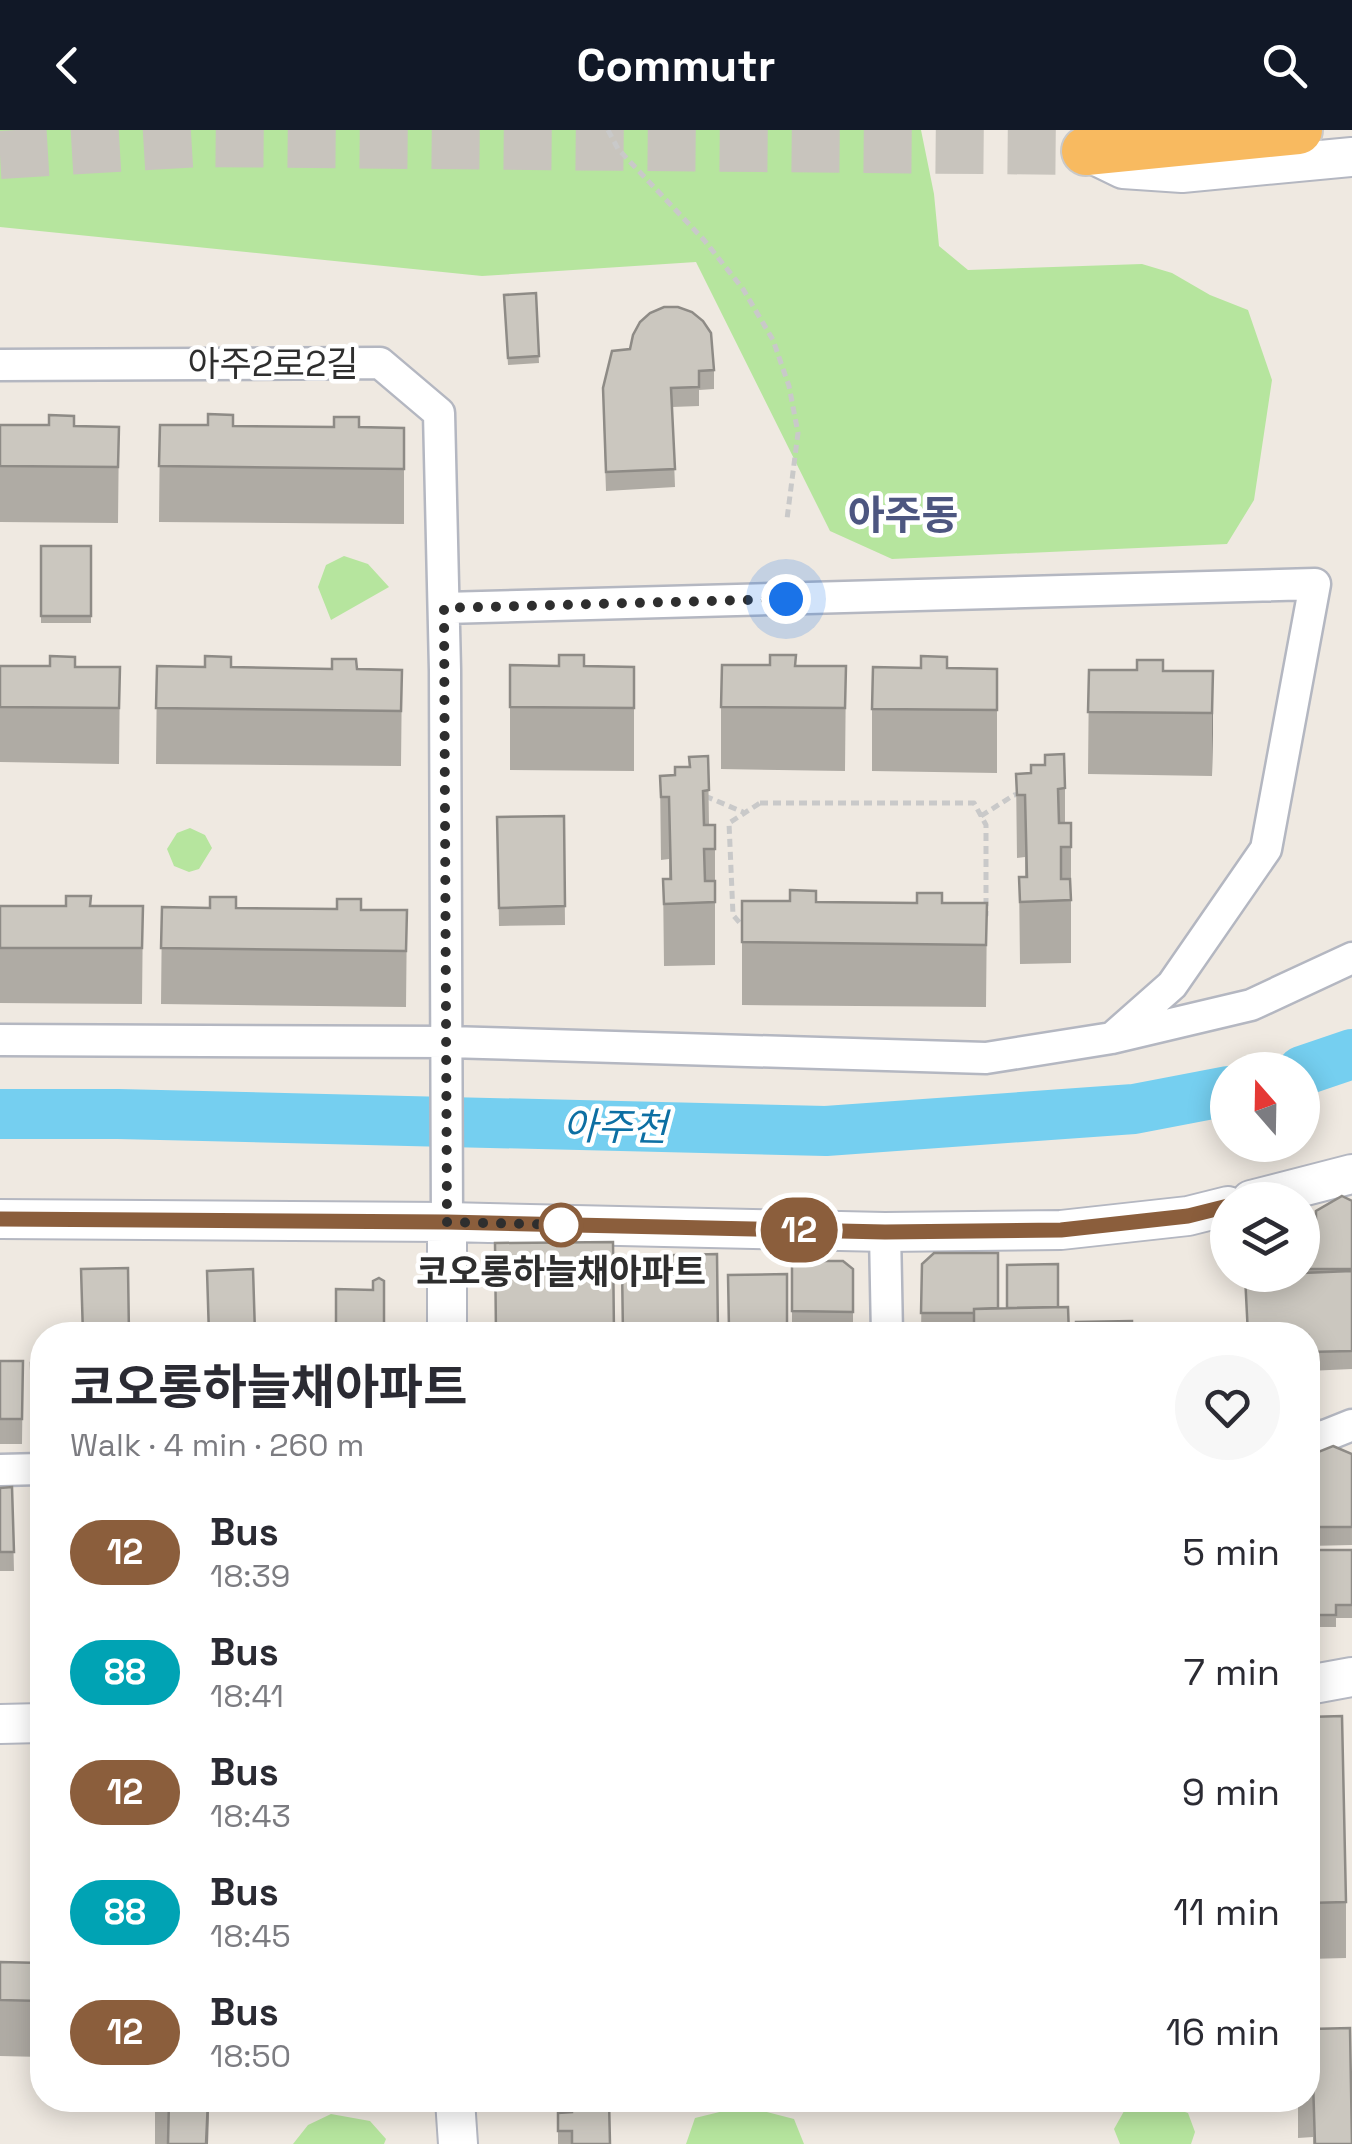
<!DOCTYPE html>
<html lang="en">
<head>
<meta charset="utf-8">
<style>
	:root { --surface:#fff; --page:#f7f7f7; --text:#2b2b33; --muted:#7c7c81; --accent:#111827 }
	body { margin:0; font-family:"Space Grotesk","Noto Sans KR",sans-serif; background:var(--page); color:var(--text); height:100vh; display:flex; flex-direction:column; font-size:38px; white-space:nowrap }
	* { box-sizing:border-box; margin:0 }
	p { font-size:32px; color:var(--muted) }
	.icon { flex:none; width:55px; height:55px; fill:none; stroke:currentColor; stroke-width:2; stroke-linecap:round; stroke-linejoin:round }
	.map { position:relative; flex:1; overflow:hidden }
	.panel { position:absolute; left:30px; top:1192px; width:1290px; height:790px; display:flex; flex-direction:column; background:var(--surface); border-radius:40px; box-shadow:0 5px 25px #0003 }
	.panel>* { flex:none }
	.badge { padding:0 20px; border-radius:32px; font-size:35px; line-height:65px }
	.needle { width:65px; rotate:340deg }
	.buttons { position:absolute; left:1210px; top:922px; display:grid; gap:20px }
	.buttons a { display:grid; place-items:center; width:110px; height:110px; border-radius:50%; background:var(--surface); box-shadow:0 5px 25px #0003; font-size:50px }
	.you { position:absolute; width:50px; height:50px; margin:-25px; border:8px solid #fff; border-radius:50%; background:#1a73e8; box-shadow:0 0 0 15px #1a73e833 }
	.map>.badge { position:absolute; translate:-50% -50%; box-shadow:0 0 0 5px #fff }
	.round { display:grid; place-items:center; flex:none; width:105px; height:105px; border-radius:52px; background:var(--page) }
	.overview { display:flex; align-items:center; justify-content:space-between; height:170px; padding:0 40px }
	h1 { font-size:48px; font-weight:700; line-height:75px }
	ul { padding:0; list-style:none }
	li { display:flex; align-items:center; gap:30px; height:120px; padding:0 40px }
	li div { flex:1 }
	li b { display:block; font-size:38px }
	li em { font-style:normal }
	li .badge { min-width:110px; font-weight:700; text-align:center }
	header { display:flex; justify-content:space-between; align-items:center; height:130px; padding:0 40px; background:var(--accent); color:#fff; font-size:45px; font-weight:700 }
	.map>svg:first-child { display:block }
	.green { fill:#b6e59e }
	.lines { fill:none; stroke-linecap:round; stroke-linejoin:round }
	.river { stroke:#75cff0; stroke-width:50 }
	.trunk-tunnel { stroke:#c8c4bd; stroke-width:48; stroke-dasharray:48 24; stroke-linecap:butt }
	.minor-casing { stroke:#b4b7c1; stroke-width:35 }
	.tertiary-casing { stroke:#b4b7c1; stroke-width:42 }
	.trunk-casing { stroke:#c9c9c9; stroke-width:52 }
	.path { stroke:#c9c9c9; stroke-width:5; stroke-dasharray:8 5; stroke-linecap:butt }
	.minor { stroke:#fff; stroke-width:30 }
	.tertiary { stroke:#fff; stroke-width:38 }
	.trunk { stroke:#f8ba60; stroke-width:48 }
	.wall { fill:#afaba4 }
	.shaded-wall { fill:#8e8b86 }
	.building { fill:#cbc7bf; stroke:#8e8b86; stroke-width:2.5 }
	.line-casing { stroke:#fff; stroke-width:22 }
	.line { stroke:#8b5e3c; stroke-width:15 }
	.walk { stroke:#2e2e2e; stroke-width:10; stroke-dasharray:0 18 }
	.stop-dot { fill:#fff; stroke:#8b5e3c; stroke-width:5 }
	.labels { text-anchor:middle; dominant-baseline:central; stroke-width:9; stroke-linejoin:round; paint-order:stroke }
	.street-label { font-size:35px; fill:#2e2e2e; stroke:#fff }
	.stop-label { font-size:35px; font-weight:bold; fill:#2e2e2e; stroke:#fff }
	.water-label { font-size:38px; font-style:italic; fill:#0d6fa3; stroke:#fff }
	.quarter-label { font-size:40px; font-weight:bold; fill:#4d5680; stroke:#fff }
</style>
</head>
<body>
<header><svg class="icon" aria-label="back" viewBox="0 0 24 24"><path d="M15 5l-7 7 7 7"/></svg>Commutr<svg class="icon" aria-label="search" viewBox="0 0 24 24"><circle cx="10" cy="10" r="6"/><path d="M15 15l6 6"/></svg></header>
<div class="map">
<svg width="1352" height="2014" viewBox="0 0 1352 2014">
	<rect width="100%" height="100%" fill="#efe9e1"/>
	<path class="green" d="M0,0H921L934,64L939,116L968,140L1142,134L1172,143L1210,165L1248,180L1272,250L1254,370L1227,414L892,429L830,401L696,132L482,146L0,97Z
		M344,426L368,434L389,457L331,490L318,457L326,435Z
		M190,698L205,705L212,718L199,739L189,742L174,736L167,719L177,703Z
		M35,1656H42V1759H36Z
		M1128,1974H1161L1188,1983L1195,2002L1191,2014H1120L1114,1999Z
		M744,1976L794,1989L804,2014H686L695,1988Z
		M331,1984L370,1991L386,2009L384,2014H293L308,1995Z"/>
	<g class="lines">
		<path class="river" d="M1302,941L1352,924
			M0,984H118L826,1001L1134,979L1228,961"/>
		<path class="trunk-tunnel" d="M0,25L199,13L1086,21"/>
		<defs>
			<path id="minor" d="M0,235L380,233L439,283L445,540L447,1092
				M444,478L1315,454L1266,719L1172,855L1112,908
				M0,910L448,912L986,928L1112,908L1251,875L1352,828
				M885,1102L887,1205
				M1308,1310L1327,1305L1352,1295
				M0,1340L42,1339"/>
			<path id="tertiary" d="M1088,22L1123,39L1182,43L1352,27
				M1251,1070L1352,1044
				M0,1089L447,1092L885,1102L1061,1100L1188,1086L1228,1076
				M447,1205V1092
				M1308,1555L1352,1547
				M0,1594L42,1593
				M455,1970L458,2014"/>
			<path id="trunk" d="M1086,21L1298,0"/>
		</defs>
		<use href="#minor" class="minor-casing"/>
		<use href="#tertiary" class="tertiary-casing"/>
		<use href="#trunk" class="trunk-casing"/>
		<path class="path" d="M608,0L618,19L704,110L743,159L773,210L789,256L798,303L787,389
			M705,666L743,682
			M760,673H974L986,695V785L967,801L746,800L733,785L729,693Z
			M981,686L1014,665L1022,664"/>
		<use href="#minor" class="minor"/>
		<use href="#tertiary" class="tertiary"/>
		<use href="#trunk" class="trunk"/>
	</g>
	<path class="wall" d="M536,163L539,233L508,235L504,165Z
		M630,219L714,240V259L699,260V276L672,277L675,357L606,361L603,276Z
		M0,295L119,297L118,393L0,392Z
		M160,295L404,298V394L159,392Z
		M41,416H91V493H41Z
		M510,535L634,537V641L510,640Z
		M0,536L120,537L119,634L0,632Z
		M157,536L402,540L401,636L156,634Z
		M796,536H846L845,641L721,639V577Z
		M947,538L997,539V643L872,641V579Z
		M1089,540L1213,541L1212,646L1088,644Z
		M708,626L709,695L715,719V835L664,836L663,749H669V729L661,730L660,646L675,645Z
		M1016,644L1065,658V693L1071,717V833L1020,834L1019,747H1025V727L1017,728Z
		M564,686L565,795L499,796L497,687Z
		M742,771L987,773L986,877L742,875Z
		M66,776H143L142,874L0,873V818Z
		M162,777L407,780L406,877L161,874Z
		M1352,1071V1239L1308,1241V1108H1316Z
		M792,1131L853,1139V1205H792Z
		M922,1134L998,1178L1058,1177L1069,1205H921Z
		M787,1144V1205H728V1145Z
		M0,1231H23L22,1314H0Z
		M31,1233H42V1314H33Z
		M1352,1324V1415L1308,1416V1326Z
		M12,1357L14,1441H0V1358Z
		M1308,1420H1352V1488H1336V1497H1308Z
		M1308,1587L1346,1772V1828L1308,1829Z
		M0,1832L42,1833V1927L0,1926Z
		M1311,1899L1352,2014H1313V2007L1298,2008V1970H1308V1935H1311Z
		M155,1970H209L208,2014H155Z
		M558,1983L610,2014H558Z"/>
	<path class="shaded-wall" d="M1213,541V604L1212,646V583Z
		M208,1970H209L208,2014H206Z"/>
	<path class="building" d="M536,163L539,226L508,228L504,165Z
		M664,177H678L692,182L703,191L711,203L714,240L699,241V257L671,258L675,339L606,342L603,258L612,221L630,219L633,205L640,192L650,183Z
		M208,284L233,285V296L334,297V287H359V297L404,298V339L159,336L160,295H208Z
		M49,285L74,286V296L119,297L118,337L0,336V295H49Z
		M41,416H91V486H41Z
		M559,525H584V536L634,537V578L510,577V535L559,536Z
		M770,525H796L795,536H846L845,578L721,577L722,535H770Z
		M50,526L75,527V537H120L119,578L0,577V536H50Z
		M205,526L231,527V537L332,539V529H356L357,539L402,540L401,581L156,578L157,536L205,537Z
		M921,526L947,527V538L997,539V580L872,579L873,537L921,538Z
		M1137,530H1163V541H1213L1212,583L1088,582L1089,540H1137Z
		M1064,624L1065,658L1058,659L1059,693H1071V717H1061V749H1070L1071,770L1020,772L1019,747H1027L1025,665H1017L1016,644L1031,643V635H1045V625Z
		M708,626L709,660L703,661L704,695H715V719H704L705,751H715V772L664,774L663,749H671L669,667H661L660,646L675,645V637H690L689,627Z
		M564,686L565,776L499,778L497,687Z
		M790,760L816,761V772L917,773V763H942V773H987L986,815L742,812V771H790Z
		M66,766H91L90,776H143L142,818H0V776H66Z
		M210,767H236V778L337,779V769H361V780H407L406,821L161,818L162,777L210,778Z
		M1296,1066V1070H1261L1268,1067Z
		M1342,1066L1352,1071V1139H1308V1108H1316V1081Z
		M613,1112L614,1205H496L495,1113Z
		M934,1123H998V1178L974,1179V1183H921L922,1134Z
		M717,1124L718,1205H623L622,1136L636,1135L635,1126Z
		M792,1131H843L853,1139V1182L792,1181Z
		M1058,1134V1177L1007,1178V1135Z
		M128,1138L129,1205H83L81,1139Z
		M253,1139L255,1203L209,1205L207,1141Z
		M1352,1141V1221L1308,1222V1205H1248L1245,1145H1302V1143Z
		M787,1144V1199H729L728,1145Z
		M379,1148L384,1151V1205H336V1159L373,1160V1151Z
		M1068,1177L1069,1205H974V1179Z
		M1132,1191V1205H1076V1192Z
		M1223,1195V1205H1146V1196Z
		M0,1231H23L22,1289H0Z
		M31,1233H42V1295H33Z
		M1333,1316L1352,1324V1397H1308V1326Z
		M12,1357L14,1422H0V1358Z
		M1308,1420H1352V1475H1336V1485H1308Z
		M1342,1586L1346,1772L1308,1773V1587Z
		M0,1832L42,1833V1871L0,1870Z
		M1350,1898L1352,2014H1315L1313,1951L1308,1952V1935H1312L1311,1899Z
		M169,1970H208L206,2014H168Z
		M572,1970H609L610,2014H572V2001H558V1983L572,1982Z"/>
	<g class="lines">
		<defs>
			<path id="line" d="M0,1089L447,1092L885,1102L1061,1100L1188,1086L1228,1076"/>
		</defs>
		<use href="#line" class="line-casing"/>
		<use href="#line" class="line"/>
		<path class="walk" d="M561,1095H567L447,1092L444,478L786,469"/>
	</g>
	<circle class="stop-dot" cx="561" cy="1095" r="20"/>
	<g class="labels">
		<g class="street-label">
			<text x="273" y="234">아주2로2길</text>
		</g>
		<g class="stop-label">
			<text x="561" y="1142">코오롱하늘채아파트</text>
		</g>
		<g class="water-label">
			<text transform="translate(615 997) rotate(1)">아주천</text>
		</g>
		<g class="quarter-label">
			<text x="903" y="385">아주동</text>
		</g>
	</g>
</svg>
<div class="buttons">
<a><svg class="needle" viewBox="-14 -14 28 28"><path d="M0-13l5 13h-10z" fill="#e53935"/><path d="M0 13l5-13h-10z" fill="#7c7c81"/></svg></a>
<a><svg class="icon" aria-label="layers" viewBox="0 0 24 24"><path d="M12 4l9 5-9 5-9-5zM3 14l9 5 9-5"/></svg></a>
</div>
<div class="you" style="left:786px;top:469px"></div>
<b class="badge" style="left:799px;top:1100px;background:#8b5e3c;color:#fff">12</b>
<section class="panel">
<div class="overview"><div><h1>코오롱하늘채아파트</h1><p>Walk · 4 min · 260 m</p></div><a class="round"><svg class="icon" aria-label="heart" viewBox="0 0 24 24"><path d="M12 20l-8-8c-3-5 5-10 8-4 3-6 11-1 8 4z"/></svg></a></div>
<ul>
<li><span class="badge" style="background:#8b5e3c;color:#fff">12</span><div><b>Bus</b><p>18:39</p></div><em>5 min</em></li>
<li><span class="badge" style="background:#00a3b4;color:#fff">88</span><div><b>Bus</b><p>18:41</p></div><em>7 min</em></li>
<li><span class="badge" style="background:#8b5e3c;color:#fff">12</span><div><b>Bus</b><p>18:43</p></div><em>9 min</em></li>
<li><span class="badge" style="background:#00a3b4;color:#fff">88</span><div><b>Bus</b><p>18:45</p></div><em>11 min</em></li>
<li><span class="badge" style="background:#8b5e3c;color:#fff">12</span><div><b>Bus</b><p>18:50</p></div><em>16 min</em></li>
</ul>
</section>
</div>
</body>
</html>
